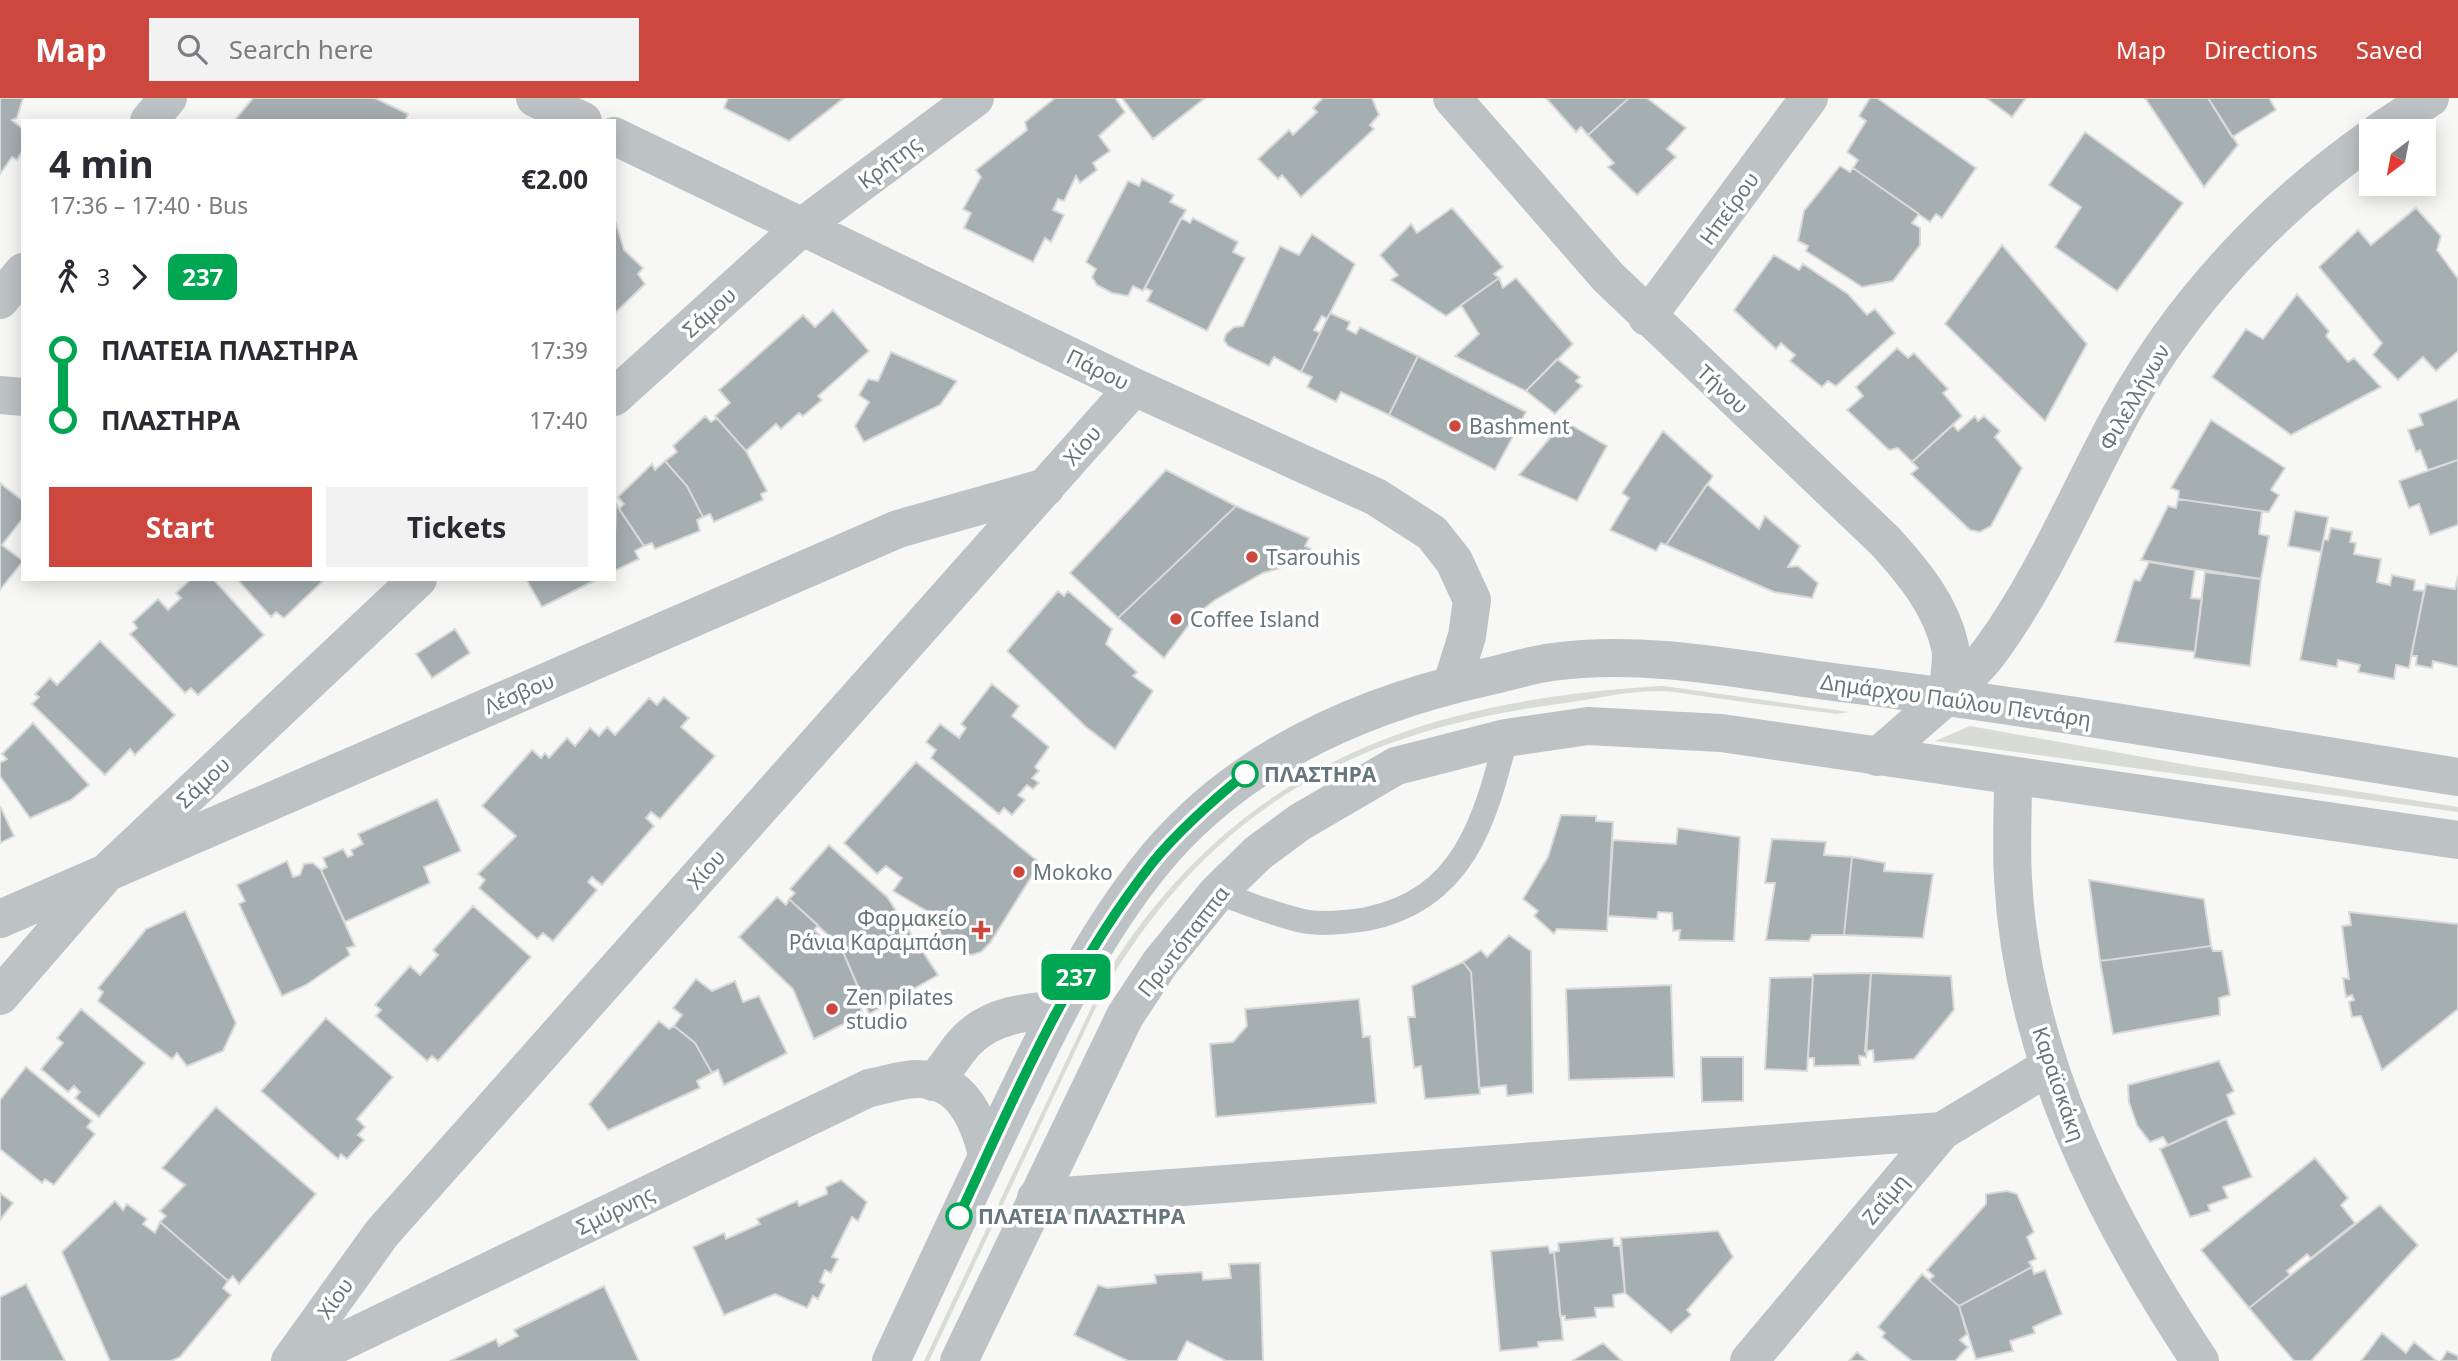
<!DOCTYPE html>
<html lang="en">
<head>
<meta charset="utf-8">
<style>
	:root { --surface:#fff; --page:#f2f2f3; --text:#2b2b33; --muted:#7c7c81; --accent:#ce473e }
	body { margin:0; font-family:"Noto Sans",sans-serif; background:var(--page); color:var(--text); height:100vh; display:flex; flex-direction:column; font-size:26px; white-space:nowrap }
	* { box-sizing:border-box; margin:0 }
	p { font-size:23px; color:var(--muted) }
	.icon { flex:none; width:38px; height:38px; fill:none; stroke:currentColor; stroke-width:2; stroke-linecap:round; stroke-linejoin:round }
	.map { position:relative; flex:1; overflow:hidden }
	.panel { position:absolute; left:21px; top:21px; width:595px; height:462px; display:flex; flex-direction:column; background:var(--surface); border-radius:0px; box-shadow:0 4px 18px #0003 }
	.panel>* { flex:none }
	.badge { padding:0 14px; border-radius:10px; font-size:24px; line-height:46px }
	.needle { width:46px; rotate:212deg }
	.tools { position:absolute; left:2359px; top:21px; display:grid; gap:14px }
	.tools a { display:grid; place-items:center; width:77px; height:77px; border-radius:0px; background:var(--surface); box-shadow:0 4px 18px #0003; font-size:35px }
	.map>.badge { position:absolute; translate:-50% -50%; box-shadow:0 0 0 4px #fff }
	.legs { display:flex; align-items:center; gap:10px; height:77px; padding:0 28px; font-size:23px }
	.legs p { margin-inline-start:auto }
	.summary { display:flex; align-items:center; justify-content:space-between; height:119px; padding:0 28px }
	h1 { font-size:38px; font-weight:700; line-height:52px }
	.cta { display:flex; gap:14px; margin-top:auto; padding:14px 28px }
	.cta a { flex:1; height:80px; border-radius:0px; background:var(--accent); color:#fff; font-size:28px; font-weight:700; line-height:80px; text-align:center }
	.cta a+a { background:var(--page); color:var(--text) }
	ul { padding:0 28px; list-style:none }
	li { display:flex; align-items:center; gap:24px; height:70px; font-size:26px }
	li i { display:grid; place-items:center; width:10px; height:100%; margin:0 9px; background:currentColor }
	li i::after { content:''; width:18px; height:18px; margin:-9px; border:5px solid; border-radius:50%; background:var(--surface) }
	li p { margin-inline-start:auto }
	li:first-child i { background:linear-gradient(#0000 50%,currentColor 0) }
	li:last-child i { background:linear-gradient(currentColor 50%,#0000 0) }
	header { display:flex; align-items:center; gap:42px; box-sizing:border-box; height:98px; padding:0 35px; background:var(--accent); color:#fff }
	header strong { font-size:33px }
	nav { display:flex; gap:38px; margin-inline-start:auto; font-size:24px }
	.search { width:490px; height:63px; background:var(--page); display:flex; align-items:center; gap:18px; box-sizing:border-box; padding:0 24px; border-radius:0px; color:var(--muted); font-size:26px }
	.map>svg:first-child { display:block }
	.green { fill:#d8dcd4 }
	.building { fill:#a5aeb1; stroke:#d9d9d7; stroke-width:2 }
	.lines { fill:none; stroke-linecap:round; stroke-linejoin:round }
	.service { stroke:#bdc2c4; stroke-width:24 }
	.minor { stroke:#bdc2c4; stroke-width:38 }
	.tertiary { stroke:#bdc2c4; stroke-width:38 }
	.line-1-casing { stroke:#fff; stroke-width:16 }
	.line-1 { stroke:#00a651; stroke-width:10 }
	.poi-dot { fill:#ce473e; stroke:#fff; stroke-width:2.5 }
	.stop-1-dot { fill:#fff; stroke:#00a651; stroke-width:3.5 }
	.labels { text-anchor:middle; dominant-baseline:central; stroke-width:7; stroke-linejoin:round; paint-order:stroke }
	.street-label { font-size:21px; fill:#66767c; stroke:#fff }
	.poi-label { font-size:21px; fill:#66767c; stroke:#fff; text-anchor:start }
	.stop-label { font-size:21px; font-weight:bold; fill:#66767c; stroke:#fff; text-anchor:start }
</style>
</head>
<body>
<header>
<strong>Map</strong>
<div class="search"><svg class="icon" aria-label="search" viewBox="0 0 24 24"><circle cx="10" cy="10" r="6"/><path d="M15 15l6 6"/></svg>Search here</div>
<nav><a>Map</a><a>Directions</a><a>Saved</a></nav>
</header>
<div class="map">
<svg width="2458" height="1263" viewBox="0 0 2458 1263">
	<rect width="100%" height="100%" fill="#f7f7f5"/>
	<path class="green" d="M1663,588L1849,614L1837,616C1797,611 1756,606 1716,600C1697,598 1677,593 1658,593C1625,593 1591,602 1558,606C1361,632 1220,705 1113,877L1108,874C1239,665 1428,601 1663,588Z
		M1970,628L2193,668L2458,709V714L1935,643Z
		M1093,906L1097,907L929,1263H924Z"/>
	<path class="building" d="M0,0H23L17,20L12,22L23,31V52L17,62L12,59L0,76Z
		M253,0H375L408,16L405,23H234Z
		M728,0H844L789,43L724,10Z
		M1055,0H1115L1125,14L1099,38L1110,53L1093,65L1097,72L1080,85L1076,78L1064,103L1058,101L1053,112L1064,117L1051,144L1045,140L1033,164L964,130L971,115L963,111L981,79L976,72L1027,32L1025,24Z
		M1122,0H1205L1153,41Z
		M1323,0H1372L1379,17L1370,27L1374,31L1301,99L1282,77L1278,81L1258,61L1289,32L1293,37L1317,14L1313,10Z
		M1546,0H1629L1588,37L1581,29L1576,34Z
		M1629,0H1647L1686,30L1667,51L1676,59L1637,97L1608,69L1614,65L1588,37Z
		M1870,0H1877L1976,70L1942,120L1936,116L1930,124L1853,70L1858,62L1847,54L1866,23L1859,18Z
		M1986,0H2026L2012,19Z
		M2145,0H2208L2238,47L2204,89Z
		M2208,0H2269L2276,12L2232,39Z
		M2085,34L2183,105L2117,193L2055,149L2081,109L2049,87Z
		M1840,68L1850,74L1853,70L1919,116L1912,125L1920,130V147L1893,183L1862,189L1806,153L1808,148L1798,143L1804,113Z
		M1142,81L1174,97L1170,104L1186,112L1143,193L1133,188L1128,198L1112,195L1097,187L1092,179L1096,171L1086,164L1128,83L1139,88Z
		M1452,110L1503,169L1494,176L1499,180L1446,218L1391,182L1398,177L1380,157L1411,126L1417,135Z
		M2416,110L2441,138L2437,152L2458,181V253L2436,273L2423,259L2398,282L2373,257L2382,245L2319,169L2358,132L2371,147Z
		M614,119L624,152L643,170L638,176L645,186L614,216Z
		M1181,120L1190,125L1193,120L1238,144L1233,154L1245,160L1207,233L1147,203L1152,193L1145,190Z
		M1312,136L1355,166L1327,221L1322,218L1314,232L1320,235L1301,274L1274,259L1269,268L1228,248L1224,242L1226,236L1234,229L1243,228L1280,148L1299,157Z
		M2002,147L2087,246L2045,323L1945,226Z
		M1774,157L1799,172L1803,166L1848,196L1867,217L1875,211L1895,235L1836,288L1828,283L1822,289L1790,263L1795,257L1781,245L1776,251L1734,212Z
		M1499,180L1503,190L1516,180L1573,246L1526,293L1455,258L1479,236L1461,207Z
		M2297,196L2329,233L2326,238L2348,264L2354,260L2381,289L2291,337L2212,279L2246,231L2263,241Z
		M833,212L869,253L818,298L822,302L803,318L799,315L781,331L776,326L746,353L715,318L730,305L719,292L803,217L815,229Z
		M1330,215L1350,224L1347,231L1356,236L1360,229L1418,258L1389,317L1341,294L1336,304L1307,289L1312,279L1301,274Z
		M1897,250L1908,260L1914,255L1948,291L1943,295L1962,318L1912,364L1898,350L1889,352L1847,312L1863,298L1856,289Z
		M891,254L957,283L940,307L864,344L855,328L869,304L859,297L868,281L878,283Z
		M1418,258L1526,314L1495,372L1389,317Z
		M1557,261L1580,279L1576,283L1582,288L1555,316L1526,293Z
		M2458,301V362L2428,372L2420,352L2416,354L2408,332L2423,327L2419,316Z
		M705,318L711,324L717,320L746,353L767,393L761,396L763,402L714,424L710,416L703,419L687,388L665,363L677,354L673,348Z
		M1975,318L1978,323L1984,318L2000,333L1995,339L2022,370L1991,428L1980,434L1970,432L1911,376L1918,370L1912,364L1953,327L1958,333Z
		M2211,322L2285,370L2271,392L2279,397L2269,414L2178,401L2179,393L2171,390Z
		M1564,323L1607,348L1577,403L1519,377Z
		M1663,333L1713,378L1666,447L1661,445L1656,453L1610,432L1629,400L1622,395Z
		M2458,362V427L2430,437L2419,406L2409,410L2399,383Z
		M665,363L687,388L703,419L697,422L700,433L655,451L652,445L644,448L619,411L624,406L618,399L652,366L655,372Z
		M1166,372L1236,408L1118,520L1070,475Z
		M0,385L23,403V420L2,447L23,463L0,492Z
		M1707,386L1759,431L1765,418L1800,448L1788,469L1798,468L1818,485L1812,500L1774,494L1666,447Z
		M2178,401L2262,413L2259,436L2269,438L2261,481L2141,462L2168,408L2176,410Z
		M616,406L644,448L635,453L639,461L614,473Z
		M1236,408L1309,440L1305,448L1311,451L1306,463L1263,475L1215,502L1197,516L1164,560L1118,520Z
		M2295,413L2328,419L2321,454L2288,448Z
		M2331,430L2352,434L2350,444L2356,445L2354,456L2381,461L2377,484L2390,487L2392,477L2415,482L2414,492L2424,493L2409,570L2396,567L2394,581L2358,574L2360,567L2338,562L2337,569L2300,562L2324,441L2328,442Z
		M2149,464L2195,472L2191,500L2202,501L2195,554L2115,544L2134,482L2140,483Z
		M2205,474L2261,481L2250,568L2194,560Z
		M2458,478V569L2433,563L2432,570L2416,567L2417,558H2411L2426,486L2455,491Z
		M191,481H213L264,537L198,597L191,590L185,595L130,536L137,530L133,524L158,501L168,512L181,500L176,495Z
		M237,481H325L284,520L276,514L271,519Z
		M526,481H598L542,509Z
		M1058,493L1064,498L1068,493L1112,531L1106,546L1137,574L1133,578L1153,593L1115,651L1086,629L1007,553Z
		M455,531L470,555L432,580L416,556Z
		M100,543L175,617L135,657L130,651L105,677L32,606L39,599L35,596L50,580L57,587Z
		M992,586L1019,608L1012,618L1049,649L1035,669L1039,673L1032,680L1039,685L1033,691L1027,687L1018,697L1025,702L1012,717L1004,710L999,716L931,660L936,652L926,644L940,626L959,640L966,630L961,626Z
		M664,599L689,620L681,629L715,658L660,721L651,714L646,720L654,728L602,787L592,779L588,784L597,792L553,843L543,835L537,841L479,790L485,782L478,776L516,738L482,708L532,652L541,660L545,655L549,660L567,640L575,648L590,630L599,638L607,629L615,637L649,600L657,607Z
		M33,625L89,687L71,702L30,720L0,678V665L7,661L2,656Z
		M916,664L1040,765L990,845L981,854L972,857L942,848L947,840L936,833L941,826L935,818L893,793L902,780L886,768L877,776L844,745Z
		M437,701L461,753L424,769L430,785L345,824L321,772L327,769L323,760L343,751L348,759L353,757L351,752L363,746L358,736Z
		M0,708L14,738L0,745Z
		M1561,717L1596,718V723L1613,724L1607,833L1557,831L1554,836L1534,818L1538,813L1523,801L1548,759Z
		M1678,730L1740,739L1734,843L1679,842L1680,832L1673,833L1672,815L1658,814L1657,821L1608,818L1613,742L1676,746Z
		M1772,741L1826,744L1824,757L1852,759L1844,837H1812L1809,843L1766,842L1775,785H1765Z
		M829,747L887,799L938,877L869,916L841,849L789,801L795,795L790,791Z
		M1852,759L1885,765L1884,773L1933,776L1923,840L1844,837Z
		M287,763L293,779L300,777L304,766L313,765L321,772L355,848L347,850L350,857L306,887L282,898L239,806L245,803L237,787Z
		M2089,782L2204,801L2211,848L2100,863Z
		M777,799L786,807L789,801L818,827L814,832L835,852L841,849L866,907L860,909L863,916L814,941L793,891L739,839Z
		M473,808L531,859L438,963L432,958L427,963L376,918L381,912L375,907L410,868L420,877L438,857L433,852Z
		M185,813L236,925L223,953L187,968L177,955L172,961L98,903L103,894L98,890L146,831Z
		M2349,814L2458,826V911L2382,972L2361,918L2352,919L2349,904L2354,902L2352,897L2346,899L2343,880L2349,881L2342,828L2351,827Z
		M1509,837L1531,853L1533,995L1507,998L1506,987L1479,990L1471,874L1463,864L1481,852L1487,859Z
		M2211,848L2213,853H2222L2230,897L2219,900L2220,917L2113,936L2100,863Z
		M1463,864L1471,874L1480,996L1425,1001L1421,968L1414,970L1408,919H1415L1412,888Z
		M1871,875L1866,959L1859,958L1860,967L1814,968V960H1808L1813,876Z
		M1871,875L1951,878L1954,912L1914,961L1874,964L1873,952L1865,953Z
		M1813,879L1807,973L1765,971L1770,880Z
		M696,881L712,893L735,883L743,904L759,898L787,955L724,987L718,972L712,975L695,945L674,928L682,917L673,910Z
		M1671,887L1674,979L1569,982L1566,891Z
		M1359,901L1363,939L1370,938L1376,1005L1216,1019L1210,946L1233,944L1247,928L1245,911Z
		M81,911L145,965L99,1019L75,1000L80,994L74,988L68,994L41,971L63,945L57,940Z
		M326,920L393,979L357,1021L365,1029L358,1037L364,1042L347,1061L341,1056L338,1061L261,993Z
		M659,923L669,931L674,928L695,945L712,975L697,983L700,990L608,1032L589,1006Z
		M1701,959H1743V1003L1702,1004Z
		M2219,963L2234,993L2227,997L2235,1016L2168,1047L2163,1039L2150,1044L2137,1027L2129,1004L2128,987Z
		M26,969L92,1023L87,1029L95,1036L54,1087L45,1081L42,1085L0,1051V1002Z
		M216,1009L316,1096L239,1186L233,1178L228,1183L160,1124L166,1118L160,1113L185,1087L162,1070Z
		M2226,1021L2252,1079L2223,1089L2228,1100L2208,1107L2210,1113L2190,1119L2160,1051Z
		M2315,1060L2348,1100L2341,1107L2355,1125L2311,1160L2307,1156L2287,1173L2290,1177L2249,1210L2201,1152Z
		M841,1082L867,1104L858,1123L852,1119L832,1159L838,1161L831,1175L825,1172L820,1184L825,1187L818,1201L813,1198L807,1210L775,1196L724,1217L693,1149L724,1135L726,1141L760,1126L757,1121L797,1103L799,1108L827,1096L826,1089Z
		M2007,1093L2017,1096L2034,1134L2027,1139L2036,1161L2029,1164L2032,1169L1959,1208L1929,1182L1934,1178L1927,1172L1986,1106V1096Z
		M0,1095L13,1105L0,1122Z
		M115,1103L123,1112L127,1106L147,1121L143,1126L155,1135L160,1124L228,1183L223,1190L231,1197L180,1259L171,1263H110L62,1154Z
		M2380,1107L2418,1147L2311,1263H2294L2249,1210Z
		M1718,1133L1733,1159L1687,1212L1691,1217L1671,1235L1625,1195L1621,1140Z
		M1613,1140L1614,1148H1620L1625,1195L1613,1197L1614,1209L1595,1210L1596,1219L1565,1222V1218H1560L1554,1154L1559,1153L1558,1145Z
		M1548,1148L1550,1155L1554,1154L1563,1242L1538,1244V1249L1500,1253L1491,1153Z
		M1260,1165L1263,1263H1226L1187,1243L1177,1263H1128L1074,1237L1098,1187L1107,1190L1156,1185L1155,1177L1202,1174L1203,1182L1231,1180L1229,1166Z
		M2032,1169L2034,1176L2045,1172L2062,1216L2033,1229L2035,1235L2010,1243L2013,1253L1976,1261L1959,1208Z
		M1922,1176L1959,1208L1967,1236L1960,1242L1968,1249L1955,1263H1912L1882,1239L1885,1235L1878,1229Z
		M26,1186L65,1263H0V1199Z
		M604,1188L639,1263H450L496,1241L499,1248L518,1238L514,1232Z
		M2382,1235L2406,1255L2414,1244L2437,1263H2361Z
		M1603,1245L1622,1263H1574L1573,1262Z
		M2447,1253L2458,1258V1263H2441Z
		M1857,1254L1867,1263H1849Z"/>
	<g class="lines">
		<path class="service" d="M1217,795C1246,804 1274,817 1303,823C1322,827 1348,824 1367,821C1463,802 1485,723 1506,640"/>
		<path class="minor" d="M535,0L583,23
			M1452,0L1608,179L1885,443C1913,474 1941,507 1950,549C1953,564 1948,583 1947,598
			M149,23L168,0
			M2380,33L2430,0
			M614,38L1134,289L1376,399L1432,435L1454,463L1472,502L1467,538L1452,586
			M0,202L23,174
			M1647,219L1809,0
			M0,297L23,299
			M614,299L803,128L975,0
			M1947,598C1962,584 1979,569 1991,552C2045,478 2079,392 2124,311C2183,204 2272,110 2371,40
			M2013,679C2013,713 2011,747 2013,780C2022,957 2104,1119 2200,1263
			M0,821L898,431L1046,389
			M0,898L110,771L418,481
			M933,984C947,971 954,955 967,942C991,917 1026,914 1059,911
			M1036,1100L1942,1033
			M290,1263L382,1135L1134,289
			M302,1263L869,990C885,987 902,981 918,981C962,981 978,1021 987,1056
			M1749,1263L1942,1033L2048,969"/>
		<path class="tertiary" d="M1877,659L1947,598
			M891,1263C934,1172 976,1080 1020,990C1058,911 1097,833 1153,764C1237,661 1359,607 1486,579C1508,574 1530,567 1552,564C1645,551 1741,572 1833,584C2042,610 2250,646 2458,679
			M959,1263L1125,918L1160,865L1217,795L1258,755L1300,724L1396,668L1506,640L1588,628L1721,635L2458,742"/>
	</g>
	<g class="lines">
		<defs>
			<path id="line-1" d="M959,1118C1015,997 1069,870 1153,764C1180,731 1212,703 1245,676"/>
		</defs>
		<use href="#line-1" class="line-1-casing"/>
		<use href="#line-1" class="line-1"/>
	</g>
	<g class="poi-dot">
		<circle cx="1455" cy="328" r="7"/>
		<circle cx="1252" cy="459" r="7"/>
		<circle cx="1176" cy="521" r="7"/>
		<circle cx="1019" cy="774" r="7"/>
		<path d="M977.5 821.5h7v7h7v7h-7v7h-7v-7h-7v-7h7z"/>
		<circle cx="832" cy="911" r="7"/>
	</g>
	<g class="stop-1-dot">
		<circle cx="1245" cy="676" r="12"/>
		<circle cx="959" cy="1118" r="12"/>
	</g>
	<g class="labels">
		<g class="street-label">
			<text transform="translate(889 64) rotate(-37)">Κρήτης</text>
			<text transform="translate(1729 110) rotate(-54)">Ηπείρου</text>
			<text transform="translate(709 214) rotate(-42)">Σάμου</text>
			<text transform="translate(1098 271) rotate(26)">Πάρου</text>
			<text transform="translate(1723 291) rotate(43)">Τήνου</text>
			<text transform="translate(2134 299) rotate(-60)">Φιλελλήνων</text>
			<text transform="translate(1082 347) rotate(-49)">Χίου</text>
			<text transform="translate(519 595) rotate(-23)">Λέσβου</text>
			<text transform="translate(1956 602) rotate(8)">Δημάρχου Παύλου Πεντάρη</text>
			<text transform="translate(203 684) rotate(-43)">Σάμου</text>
			<text transform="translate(706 771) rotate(-48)">Χίου</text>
			<text transform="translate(1183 843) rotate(-52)">Πρωτόπαππα</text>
			<text transform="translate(2059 986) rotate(71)">Καραϊσκάκη</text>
			<text transform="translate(1885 1101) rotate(-50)">Ζαΐμη</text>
			<text transform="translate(615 1112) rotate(-26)">Σμύρνης</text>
			<text transform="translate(335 1200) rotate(-54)">Χίου</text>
		</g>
		<g class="poi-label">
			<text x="1469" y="328">Bashment</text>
			<text x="1266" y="459">Tsarouhis</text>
			<text x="1190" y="521">Coffee Island</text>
			<text x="1033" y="774">Mokoko</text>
			<text x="967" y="820" text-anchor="end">Φαρμακείο<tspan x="967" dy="24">Ράνια Καραμπάση</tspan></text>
			<text x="846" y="899">Zen pilates<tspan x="846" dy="24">studio</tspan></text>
		</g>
		<g class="stop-label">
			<text x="1264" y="676">ΠΛΑΣΤΗΡΑ</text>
			<text x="978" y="1118">ΠΛΑΤΕΙΑ ΠΛΑΣΤΗΡΑ</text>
		</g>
	</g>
</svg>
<div class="tools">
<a><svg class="needle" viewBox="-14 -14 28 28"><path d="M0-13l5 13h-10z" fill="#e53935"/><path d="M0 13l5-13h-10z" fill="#7c7c81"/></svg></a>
</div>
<b class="badge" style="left:1076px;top:879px;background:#00a651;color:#fff">237</b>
<section class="panel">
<div class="summary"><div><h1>4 min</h1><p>17:36 – 17:40 · Bus</p></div><b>€2.00</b></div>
<div class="legs"><svg class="icon" aria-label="walk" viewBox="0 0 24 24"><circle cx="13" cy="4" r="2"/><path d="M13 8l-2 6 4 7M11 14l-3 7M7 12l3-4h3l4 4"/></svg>3<svg class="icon" aria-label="forward" viewBox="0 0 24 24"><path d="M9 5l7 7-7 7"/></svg><b class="badge" style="background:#00a651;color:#fff">237</b></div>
<ul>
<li><i style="color:#00a651"></i><b>ΠΛΑΤΕΙΑ ΠΛΑΣΤΗΡΑ</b><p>17:39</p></li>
<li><i style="color:#00a651"></i><b>ΠΛΑΣΤΗΡΑ</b><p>17:40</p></li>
</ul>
<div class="cta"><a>Start</a><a>Tickets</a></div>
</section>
</div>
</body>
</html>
